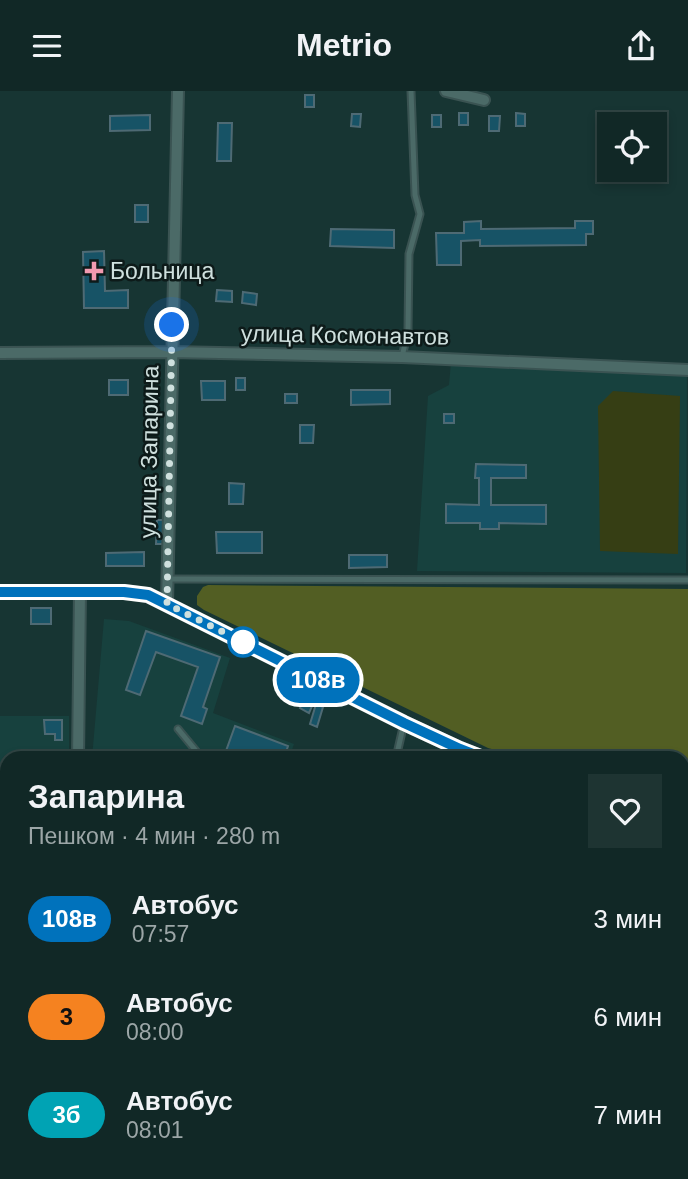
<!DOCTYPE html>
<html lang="ru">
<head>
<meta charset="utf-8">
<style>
	:root { --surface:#112826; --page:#1e3432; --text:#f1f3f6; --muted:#9ca6a7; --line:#304443 }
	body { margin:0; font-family:Helvetica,sans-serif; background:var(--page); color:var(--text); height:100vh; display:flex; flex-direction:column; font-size:26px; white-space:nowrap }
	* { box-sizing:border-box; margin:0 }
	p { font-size:23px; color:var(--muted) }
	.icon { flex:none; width:38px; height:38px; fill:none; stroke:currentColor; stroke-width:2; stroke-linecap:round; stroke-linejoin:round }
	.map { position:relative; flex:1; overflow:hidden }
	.side { position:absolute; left:0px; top:660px; width:690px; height:429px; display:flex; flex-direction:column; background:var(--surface); border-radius:21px 21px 0 0; box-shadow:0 4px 10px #0003,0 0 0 2px var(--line) }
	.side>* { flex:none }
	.badge { padding:0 14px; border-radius:23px; font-size:24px; line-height:46px }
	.buttons { position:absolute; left:597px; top:21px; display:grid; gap:14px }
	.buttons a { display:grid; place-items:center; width:70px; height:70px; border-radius:0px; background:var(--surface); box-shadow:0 4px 10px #0003,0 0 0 2px var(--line); font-size:35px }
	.you { position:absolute; width:35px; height:35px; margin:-18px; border:5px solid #fff; border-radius:50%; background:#1a73e8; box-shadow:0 0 0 10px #1a73e833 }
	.map>.badge { position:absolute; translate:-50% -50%; box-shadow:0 0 0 4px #fff }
	.round { display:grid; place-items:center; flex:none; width:74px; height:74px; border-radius:0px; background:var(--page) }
	.head { display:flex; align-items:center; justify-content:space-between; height:119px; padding:0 28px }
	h1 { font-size:33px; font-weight:700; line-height:52px }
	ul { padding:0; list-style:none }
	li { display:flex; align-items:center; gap:21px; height:98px; padding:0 28px }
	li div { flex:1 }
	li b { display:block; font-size:26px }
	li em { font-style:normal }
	li .badge { min-width:77px; font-weight:700; text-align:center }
	header { display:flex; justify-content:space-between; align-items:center; height:91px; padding:0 28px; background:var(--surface); font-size:32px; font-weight:700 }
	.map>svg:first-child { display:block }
	.built { fill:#17413e }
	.green { fill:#363e14 }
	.forest { fill:#525e23 }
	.building { fill:#175366; stroke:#4e6a74; stroke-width:2 }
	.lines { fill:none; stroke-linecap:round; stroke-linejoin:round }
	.service-casing { stroke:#3a5352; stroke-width:9 }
	.minor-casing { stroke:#3a5352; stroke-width:14 }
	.tertiary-casing { stroke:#3a5352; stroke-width:16 }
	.service { stroke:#4b6a67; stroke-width:5 }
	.minor { stroke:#4b6a67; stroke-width:10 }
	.tertiary { stroke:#4b6a67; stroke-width:12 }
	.rail-casing { stroke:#98adab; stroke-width:5 }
	.rail { stroke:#0d1a19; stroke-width:2.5; stroke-dasharray:8; stroke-linecap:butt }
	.line-casing { stroke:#fff; stroke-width:16 }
	.line { stroke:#0072bc; stroke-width:10 }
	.walk { stroke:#cfe0de; stroke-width:7; stroke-dasharray:0 12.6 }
	.poi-dot { fill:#f29ab0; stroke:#0d1a19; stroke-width:2.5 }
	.stop-dot { fill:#fff; stroke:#0072bc; stroke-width:3.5 }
	.labels { text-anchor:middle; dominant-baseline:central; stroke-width:5; stroke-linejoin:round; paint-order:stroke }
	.poi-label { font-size:23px; fill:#cfe0de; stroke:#0d1a19; text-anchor:start }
	.street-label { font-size:23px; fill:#cfe0de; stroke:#0d1a19 }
</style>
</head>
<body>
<header><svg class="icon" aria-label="menu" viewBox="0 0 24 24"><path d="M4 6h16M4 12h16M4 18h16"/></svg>Metrio<svg class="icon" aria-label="share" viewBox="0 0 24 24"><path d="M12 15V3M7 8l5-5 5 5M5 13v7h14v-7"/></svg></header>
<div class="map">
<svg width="688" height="1088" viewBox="0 0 688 1088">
	<rect width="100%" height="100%" fill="#173533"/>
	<path class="built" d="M451,271L687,282L686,482L417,480L428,305L449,294Z
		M104,528L129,530L230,567L213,622L294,653L289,667H92Z
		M0,625H69V667H7V886L0,885Z
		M682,719L688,720V842H683Z"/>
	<path class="green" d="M613,300L680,305L678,463L600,460L598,315Z"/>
	<path class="forest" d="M208,494L688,498V672H683L682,667L603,665L599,667H530L516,665L488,657L204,519L197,514V505L203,496Z"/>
	<path class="building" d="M305,4H314V16H305Z
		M459,22H468V34H459Z
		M516,22L525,23V35H516Z
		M352,23H361L360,36L351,35Z
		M150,24V39L110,40V25Z
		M432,24H441V36H432Z
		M489,25H500L499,40H489Z
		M218,32H232L231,70H217Z
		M135,114H148V131H135Z
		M481,130V138L575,137V130H593V143H586V154L480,155V149L461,150V174H437L436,142H464V131Z
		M331,138L394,139V157L330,155Z
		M104,160L105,200L128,199V217H84L83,161Z
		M217,199L232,200V211L216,210Z
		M243,201L257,203L256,214L242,212Z
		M236,287H245V299H236Z
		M109,289H128V304H109Z
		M201,290H225V309H202Z
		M351,299H390V313L351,314Z
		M285,303H297V312H285Z
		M444,323H454V332H444Z
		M300,334H314L313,352H300Z
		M476,373L526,374V387H491V414H546V433L499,432V438H480V432H446V413L479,414V387H475Z
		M229,392L244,393L243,413H229Z
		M157,429H166V453H156Z
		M216,441H262V462H217Z
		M144,461V475H106V462Z
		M349,464H387V476L349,477Z
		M31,517H51V533H31Z
		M146,540L220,566L203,616L207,618L202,633L181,625L198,576L156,561L140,604L126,599Z
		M307,602L316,606L309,622L300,617Z
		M316,613L323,616L317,636L310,633Z
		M44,629H62V649H55V643H45Z
		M235,635L288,655L284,667H244L226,660Z
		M0,685L6,686V702H0Z
		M0,734H7V749H0Z
		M682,754H688V770H682Z
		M682,799H688V840H682Z"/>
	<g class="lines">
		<defs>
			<path id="service" d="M402,266L408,239L409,163L420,123L415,104L411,0
				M168,488L688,489
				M178,638L202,667
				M396,667L404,632
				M0,905H7"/>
			<path id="minor" d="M446,0L484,9
				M0,262L171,261L402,266L688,279
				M167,513L178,0
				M78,667L80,500
				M682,998L688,997
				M603,1088L605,1082"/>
			<path id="tertiary" d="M0,501H124L148,504L404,632L460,658L483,667
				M683,689L688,693"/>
		</defs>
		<use href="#service" class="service-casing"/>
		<use href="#minor" class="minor-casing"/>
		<use href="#tertiary" class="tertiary-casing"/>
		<use href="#service" class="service"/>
		<use href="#minor" class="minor"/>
		<use href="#tertiary" class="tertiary"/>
		<defs>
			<path id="rail" d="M0,942H7
				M682,952H688
				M682,983L688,981
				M0,1002H7
				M0,1061L7,1063"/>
		</defs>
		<use href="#rail" class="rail-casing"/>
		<use href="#rail" class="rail"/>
	</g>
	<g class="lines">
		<defs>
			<path id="line" d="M0,501H124L148,504L404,632L460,658L483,667"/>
		</defs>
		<use href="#line" class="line-casing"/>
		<use href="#line" class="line"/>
		<path class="walk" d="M172,234L167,513L243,551"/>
	</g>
	<path class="poi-dot" d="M90.5 169.5h7v7h7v7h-7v7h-7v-7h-7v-7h7z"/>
	<circle class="stop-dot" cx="243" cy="551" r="14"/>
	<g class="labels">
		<g class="poi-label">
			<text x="110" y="180">Больница</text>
		</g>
		<g class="street-label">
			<text transform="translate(345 244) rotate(1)">улица Космонавтов</text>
			<text transform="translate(149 361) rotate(-89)">улица Запарина</text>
		</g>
	</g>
</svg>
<div class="buttons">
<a><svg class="icon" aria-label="locate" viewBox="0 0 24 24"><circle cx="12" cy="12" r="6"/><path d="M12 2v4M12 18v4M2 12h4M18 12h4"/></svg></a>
</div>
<div class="you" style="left:172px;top:234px"></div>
<b class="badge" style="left:318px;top:589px;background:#0072bc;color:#fff">108в</b>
<section class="side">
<div class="head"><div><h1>Запарина</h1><p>Пешком · 4 мин · 280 m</p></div><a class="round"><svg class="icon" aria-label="heart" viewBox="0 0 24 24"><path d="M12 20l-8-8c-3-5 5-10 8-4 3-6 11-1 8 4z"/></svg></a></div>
<ul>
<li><span class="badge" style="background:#0072bc;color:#fff">108в</span><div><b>Автобус</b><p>07:57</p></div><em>3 мин</em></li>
<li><span class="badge" style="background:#f58220;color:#111">3</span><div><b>Автобус</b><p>08:00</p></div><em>6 мин</em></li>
<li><span class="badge" style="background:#00a3b4;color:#fff">3б</span><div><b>Автобус</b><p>08:01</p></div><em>7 мин</em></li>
</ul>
</section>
</div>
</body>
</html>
